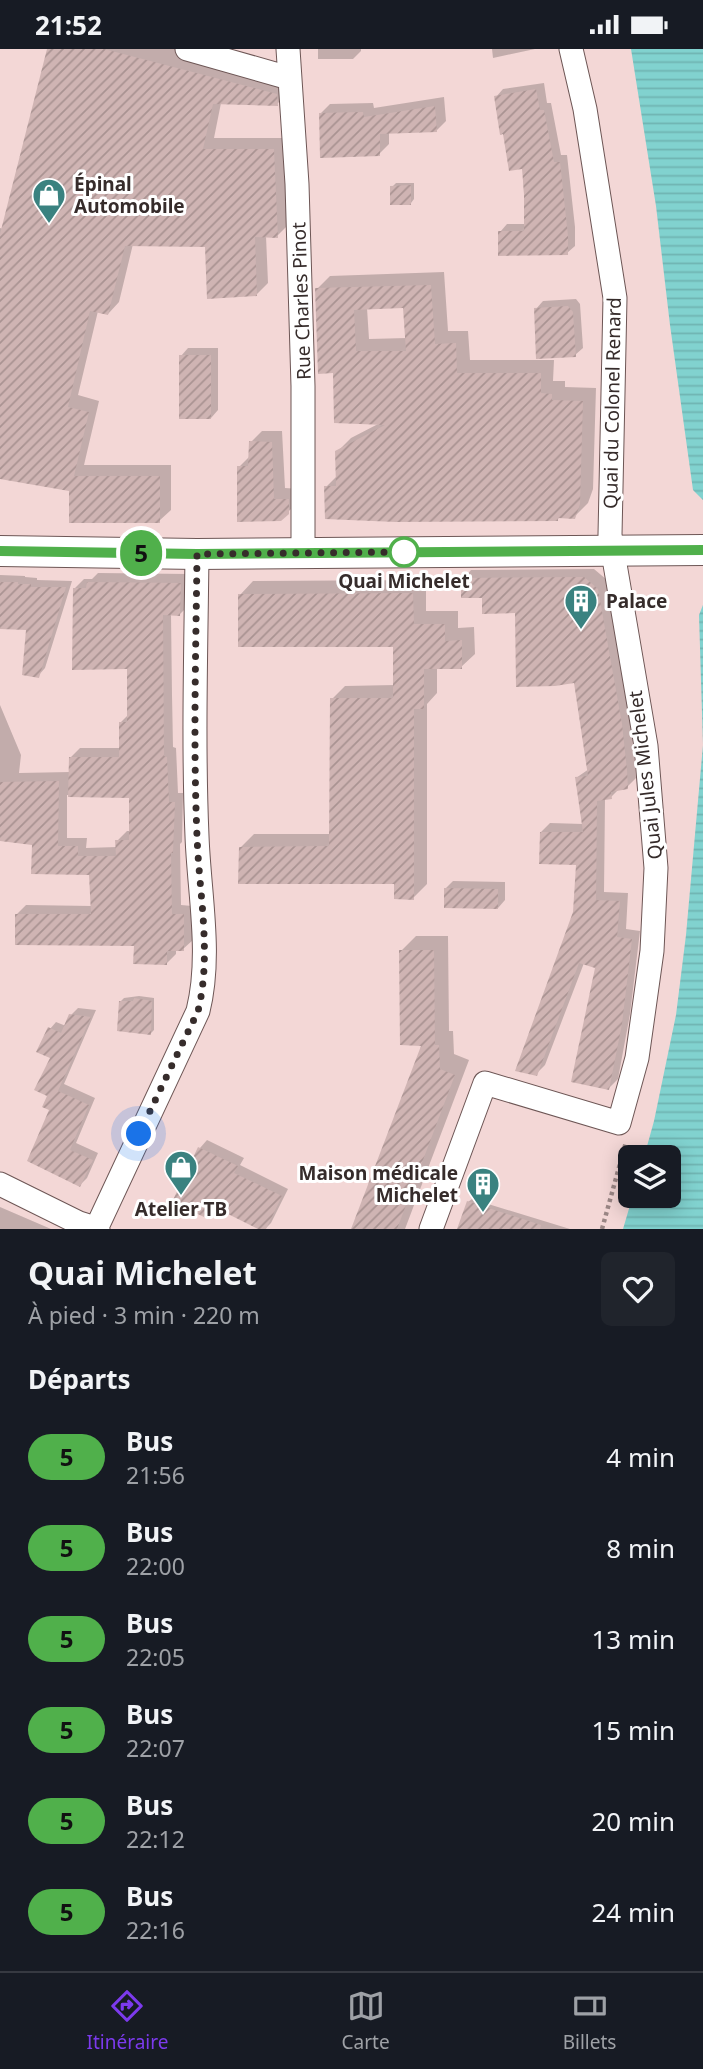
<!DOCTYPE html>
<html lang="fr">
<head>
<meta charset="utf-8">
<style>
	:root { --surface:#171b24; --page:#20242c; --text:#f1f3f6; --muted:#9ea1a6; --line:#363941; --accent:#7c3aed }
	body { margin:0; font-family:"Noto Sans",sans-serif; background:var(--page); color:var(--text); height:100vh; display:flex; flex-direction:column; font-size:26px; white-space:nowrap }
	* { box-sizing:border-box; margin:0 }
	p { font-size:23px; color:var(--muted) }
	.icon { flex:none; width:38px; height:38px; fill:none; stroke:currentColor; stroke-width:2; stroke-linecap:round; stroke-linejoin:round }
	.map { position:relative; height:1180px; overflow:hidden }
	.drawer { display:flex; flex-direction:column; background:var(--surface); flex:1 }
	.drawer>* { flex:none }
	.badge { padding:0 14px; border-radius:23px; font-size:24px; line-height:46px }
	.controls { position:absolute; left:618px; top:1096px; display:grid; gap:14px }
	.controls a { display:grid; place-items:center; width:63px; height:63px; border-radius:10px; background:var(--surface); box-shadow:0 4px 18px #0003; font-size:35px }
	.you { position:absolute; width:35px; height:35px; margin:-18px; border:5px solid #fff; border-radius:50%; background:#1a73e8; box-shadow:0 0 0 10px #1a73e833 }
	.map>.badge { position:absolute; translate:-50% -50%; box-shadow:0 0 0 4px #fff }
	h2 { padding:0 28px; font-size:26px; line-height:63px }
	.round { display:grid; place-items:center; flex:none; width:74px; height:74px; border-radius:10px; background:var(--page) }
	.overview { display:flex; align-items:center; justify-content:space-between; height:119px; padding:0 28px }
	h1 { font-size:33px; font-weight:700; line-height:52px }
	ul { padding:0; list-style:none }
	li { display:flex; align-items:center; gap:21px; height:91px; padding:0 28px }
	li div { flex:1 }
	li b { display:block; font-size:26px }
	li em { font-style:normal }
	li .badge { min-width:77px; font-weight:700; text-align:center }
	.status { display:flex; justify-content:space-between; align-items:center; height:49px; padding:0 35px; background:var(--surface); direction:ltr }
	.status svg { height:19px; fill:currentColor }
	.dock { display:flex; justify-content:space-around; align-items:center; height:98px; border-top:2px solid var(--line); background:var(--surface); font-size:19px; color:var(--muted) }
	.dock a { display:grid; justify-items:center; gap:4px }
	.dock .selected { color:var(--accent) }
	.map>svg:first-child { display:block }
	.water { fill:url(#water-rules) }
	.shadow { fill:#0003; fill-rule:evenodd }
	.building { fill:url(#building-hatch); fill-rule:evenodd }
	.lines { fill:none; stroke-linecap:round; stroke-linejoin:round }
	.minor-casing { stroke:#6d5655; stroke-width:25 }
	.tertiary-casing { stroke:#6d5655; stroke-width:32 }
	.path { stroke:#9a8685; stroke-width:4.5; stroke-dasharray:3.5 3.5; stroke-linecap:butt }
	.minor { stroke:#fff; stroke-width:23 }
	.tertiary { stroke:#fff; stroke-width:30 }
	.line-casing { stroke:#fff; stroke-width:16 }
	.line { stroke:#50b04b; stroke-width:10 }
	.walk { stroke:#362c2b; stroke-width:7; stroke-dasharray:0 12.6 }
	.stop-dot { fill:#fff; stroke:#50b04b; stroke-width:3.5 }
	.labels { text-anchor:middle; dominant-baseline:central; stroke-width:6; stroke-linejoin:round; paint-order:stroke }
	.poi-label { font-size:19px; font-weight:bold; fill:#362c2b; stroke:#fff; text-anchor:start }
	.street-label { font-size:19px; fill:#362c2b; stroke:#fff }
	.stop-label { font-size:19px; font-weight:bold; fill:#362c2b; stroke:#fff }
</style>
</head>
<body>
<div class="status"><b>21:52</b><svg viewBox="0 0 49 12"><path d="M0 12V9h3v3zM5 12V6h3v6zM10 12V3h3v9zM15 12V0h3v12zM26 1h20v11H26zM47 4h2v5h-2z"/></svg></div>
<div class="map">
<svg width="703" height="1180" viewBox="0 0 703 1180">
	<defs>
		<pattern id="water-rules" width="6" height="5" patternUnits="userSpaceOnUse" patternTransform="scale(1.75)"><rect width="6" height="5" fill="#81d2cf"/><path d="M0 2.5h6" fill="none" stroke="#70b4b2"/></pattern>
		<pattern id="building-hatch" width="6" height="6" patternUnits="userSpaceOnUse" patternTransform="scale(1.75)"><rect width="6" height="6" fill="#cfb4b3"/><path d="M-1 1l2-2M0 6l6-6M5 7l2-2" fill="none" stroke="#a99392"/></pattern>
	</defs>
	<rect width="100%" height="100%" fill="#f3d7d6"/>
	<path class="water" d="M631,0H703V451L693,441L670,276L656,157Z
		M703,556V1180H623L633,1146H668V1108H644L654,1072L676,966L686,886L703,696L699,566Z"/>
	<path class="shadow" d="M49,0H191L288,34L289,43L277,55L221,54L214,89H285L289,175L277,187H266L268,234L256,246L207,196L133,195L119,253L108,265L98,262L78,346L99,352L84,416H171V461L159,472L71,441L0,427V179L3,180Z
		M318,0H361V2L353,10H318Z
		M492,0H535L493,9Z
		M544,34L547,54H551L561,106H567L575,178V197L567,204L500,183L507,175H525L523,118L496,48L503,40Z
		M444,48L446,72L436,82L389,83V95L379,105L320,65L330,55L373,54L374,59Z
		M396,134H414V150L411,154L392,138Z
		M444,223L448,282H468L470,311H538L536,260L543,252L576,250L580,255L583,299L575,306L538,308V311H554L553,332H565V338L596,339L593,440L588,454L574,468L561,467L557,471L326,438L338,426L337,403L351,389L380,374L335,323L317,240L330,227ZM405,257L407,289L369,290L367,259Z
		M188,299H218V361L211,369L181,307Z
		M262,382H282L285,439L300,440V452L280,470L239,418L251,406V393Z
		M594,520L607,531L630,665L636,729L627,738L620,739L611,748L605,749L604,843L628,844L626,880L640,882L630,965L618,1030L609,1039L597,918L584,914L545,1016L536,1025L575,863L578,814L541,783L550,774L583,775L576,729L589,720L576,632L516,563L484,547L463,530L471,521Z
		M98,524L189,525V556L180,565H171L172,646L173,698L176,699L178,744H183L182,793L180,795L181,856L192,857L193,891L183,900H176V905L167,914L136,896L16,866L26,856L92,857L91,824L34,794L0,790V656L21,706L19,724L70,723V709L80,699H121L120,674L129,665V619L75,539L84,530H92ZM67,746L131,747V782H127L117,792V798L86,799L87,789H67Z
		M0,526L25,527V528L37,529V531L72,532L45,619L38,627L28,579H0Z
		M426,531V562H458V579L474,578L475,605L461,618H437V644L427,655V835L413,849L396,833L241,798L254,785H331L332,650L345,637L395,636V597L240,546L253,532Z
		M453,832L505,833V851L498,859L445,840Z
		M416,887H448L449,982H453L454,1005L469,1011L405,1180H353L423,996L401,902Z
		M139,947L154,949V981L151,984L120,953L124,949Z
		M78,959L96,961L64,1035L95,1049L76,1094L98,1104L87,1129L80,1136L52,1061L50,1046L52,1008L50,980L56,973L66,977L71,966Z
		M207,1091L244,1109L240,1116L288,1140L271,1174L265,1180L213,1156L204,1166L200,1099Z
		M472,1150L570,1180H459L468,1153Z
		M0,1158L51,1180H0Z"/>
	<path class="building" d="M47,0H104L277,45L278,57L213,55L203,100H274L278,189L255,188L257,247L207,250L205,198L125,197L108,266L90,262L68,358L89,363L74,427H160V474H69V442L0,430V185Z
		M536,40L540,61H544L554,113H560L568,187V206L498,207V182H524V144L522,120L509,122L503,85L500,86L494,47Z
		M435,57L437,83L380,85V107L320,109L319,64L363,63L364,68Z
		M411,136V156H390V137Z
		M431,236L435,295L456,294L457,324H541V344L552,345V351L583,352L580,455L575,470L558,469V472L396,473L325,470L324,437H336L335,402L385,376L334,374L333,324L318,325L315,239ZM403,259L406,302H356L354,261Z
		M568,257L573,263L576,308L536,310L534,259Z
		M179,306H211V370H179Z
		M249,392L272,393L274,450H289V465L281,472L237,473V417H248Z
		M584,528L598,540L622,675L627,721L628,740L611,743L612,750L597,752L596,851L620,852L617,888L632,890L622,975L609,1041L571,1033L595,919L579,914L537,1027L515,1022L573,863L576,816L539,815L540,783H583L575,728L588,727L574,634L555,637L516,638L515,564L482,565V549H461V529Z
		M0,533H18V535H31V538H66L39,629L22,626L26,581L0,580Z
		M87,533L181,534L180,567L163,566L164,707L167,708L169,753H175L173,804H171L172,865H184V902H167V916L133,915L134,897L15,896V865H91L89,826L31,825L32,796L0,792V733L59,732L58,797H78V807H116L115,791H129V749L68,748L69,708H119V673H127V620L72,621L73,539H86Z
		M413,544L414,575H445V592L462,591V620H424V660H414V851L394,850V835H238L239,798L329,797L330,649H393V598H238V545Z
		M444,839L498,840V860L444,859Z
		M399,901H434L435,996H439L440,1020L455,1026L397,1180H351L421,997L400,996Z
		M134,949L152,952L151,986L117,982L119,952H133Z
		M69,965L91,968L58,1042L89,1056L70,1101L93,1111L80,1138L27,1112L49,1061L42,1058L47,1047L34,1041L50,1009L36,1003L48,978L61,984Z
		M198,1098L238,1117L234,1124L282,1147L266,1180H258L210,1156L204,1168L172,1153Z
		M467,1152L541,1176L540,1180H457Z"/>
	<g class="lines">
		<defs>
			<path id="minor" d="M187,0L289,29
				M288,0L297,135L303,337V503
				M0,1135L79,1174L98,1180
				M96,1180L198,962C212,906 199,844 197,787C193,694 196,597 197,505
				M431,1180L485,1034L619,1074L637,1009L652,902L656,819L646,697L610,486L615,249L585,60L571,0"/>
			<path id="tertiary" d="M0,502L197,505L703,501"/>
		</defs>
		<use href="#minor" class="minor-casing"/>
		<use href="#tertiary" class="tertiary-casing"/>
		<path class="path" d="M602,1180L626,1093"/>
		<use href="#minor" class="minor"/>
		<use href="#tertiary" class="tertiary"/>
	</g>
	<g class="lines">
		<defs>
			<path id="line" d="M0,502L197,505L703,501"/>
		</defs>
		<use href="#line" class="line-casing"/>
		<use href="#line" class="line"/>
		<path class="walk" d="M139,1085L198,962C212,906 199,844 197,787C193,693 196,598 197,505L407,503H404"/>
	</g>
	<defs>
		<symbol id="shop-pin" viewBox="-11 -11 22 30"><path d="M0 17L-7.5 6A9.5 9.5 0 1 1 7.5 6Z" fill="#3a8280" stroke="#fff"/><path d="M-5-2.5h2.3a2.7 3.5 0 0 1 5.4 0H5L5.5 6h-11ZM-1.5-2.5h3a1.5 2.3 0 0 0-3 0Z" fill="#fff"/></symbol>
		<symbol id="building-pin" viewBox="-11 -11 22 30"><path d="M0 17L-7.5 6A9.5 9.5 0 1 1 7.5 6Z" fill="#3a8280" stroke="#fff"/><path d="M-4-6H4V6H1V3H-1V6H-4ZM-2.5-4.3h1.7v1.8h-1.7ZM.8-4.3h1.7v1.8H.8ZM-2.5-1h1.7V.8h-1.7ZM.8-1h1.7V.8H.8Z" fill="#fff"/></symbol>
	</defs>
	<g fill-rule="evenodd">
		<use href="#shop-pin" x="30" y="127" width="38" height="52"/>
		<use href="#building-pin" x="562" y="533" width="38" height="52"/>
		<use href="#shop-pin" x="162" y="1099" width="38" height="52"/>
		<use href="#building-pin" x="464" y="1116" width="38" height="52"/>
	</g>
	<circle class="stop-dot" cx="404" cy="503" r="14"/>
	<g class="labels">
		<g class="poi-label">
			<text x="74" y="135">Épinal<tspan x="74" dy="22">Automobile</tspan></text>
			<text x="606" y="552">Palace</text>
			<text x="458" y="1124" text-anchor="end">Maison médicale<tspan x="458" dy="22">Michelet</tspan></text>
			<text x="181" y="1160" text-anchor="middle">Atelier TB</text>
		</g>
		<g class="street-label">
			<text transform="translate(301 252) rotate(-92)">Rue Charles Pinot</text>
			<text transform="translate(612 354) rotate(-89)">Quai du Colonel Renard</text>
			<text transform="translate(645 726) rotate(-97)">Quai Jules Michelet</text>
		</g>
		<g class="stop-label">
			<text x="404" y="532">Quai Michelet</text>
		</g>
	</g>
</svg>
<div class="controls">
<a><svg class="icon" aria-label="layers" viewBox="0 0 24 24"><path d="M12 4l9 5-9 5-9-5zM3 14l9 5 9-5"/></svg></a>
</div>
<div class="you" style="left:139px;top:1085px"></div>
<b class="badge" style="left:141px;top:504px;background:#50b04b;color:#111">5</b>
</div>
<section class="drawer">
<div class="overview"><div><h1>Quai Michelet</h1><p>À pied · 3 min · 220 m</p></div><a class="round"><svg class="icon" aria-label="heart" viewBox="0 0 24 24"><path d="M12 20l-8-8c-3-5 5-10 8-4 3-6 11-1 8 4z"/></svg></a></div>
<h2>Départs</h2>
<ul>
<li><span class="badge" style="background:#50b04b;color:#111">5</span><div><b>Bus</b><p>21:56</p></div><em>4 min</em></li>
<li><span class="badge" style="background:#50b04b;color:#111">5</span><div><b>Bus</b><p>22:00</p></div><em>8 min</em></li>
<li><span class="badge" style="background:#50b04b;color:#111">5</span><div><b>Bus</b><p>22:05</p></div><em>13 min</em></li>
<li><span class="badge" style="background:#50b04b;color:#111">5</span><div><b>Bus</b><p>22:07</p></div><em>15 min</em></li>
<li><span class="badge" style="background:#50b04b;color:#111">5</span><div><b>Bus</b><p>22:12</p></div><em>20 min</em></li>
<li><span class="badge" style="background:#50b04b;color:#111">5</span><div><b>Bus</b><p>22:16</p></div><em>24 min</em></li>
</ul>
</section>
<nav class="dock">
<a class="selected"><svg class="icon" aria-label="directions" viewBox="0 0 24 24"><path d="M12 3l9 9-9 9-9-9zM9 14v-3h6M13 9l2 2-2 2"/></svg>Itinéraire</a>
<a><svg class="icon" aria-label="map" viewBox="0 0 24 24"><path d="M3 6l6-2 6 2 6-2v14l-6 2-6-2-6 2zM9 4v14M15 6v14"/></svg>Carte</a>
<a><svg class="icon" aria-label="tickets" viewBox="0 0 24 24"><path d="M3 7h18v10H3zM15 7v10"/></svg>Billets</a>
</nav>
</body>
</html>
